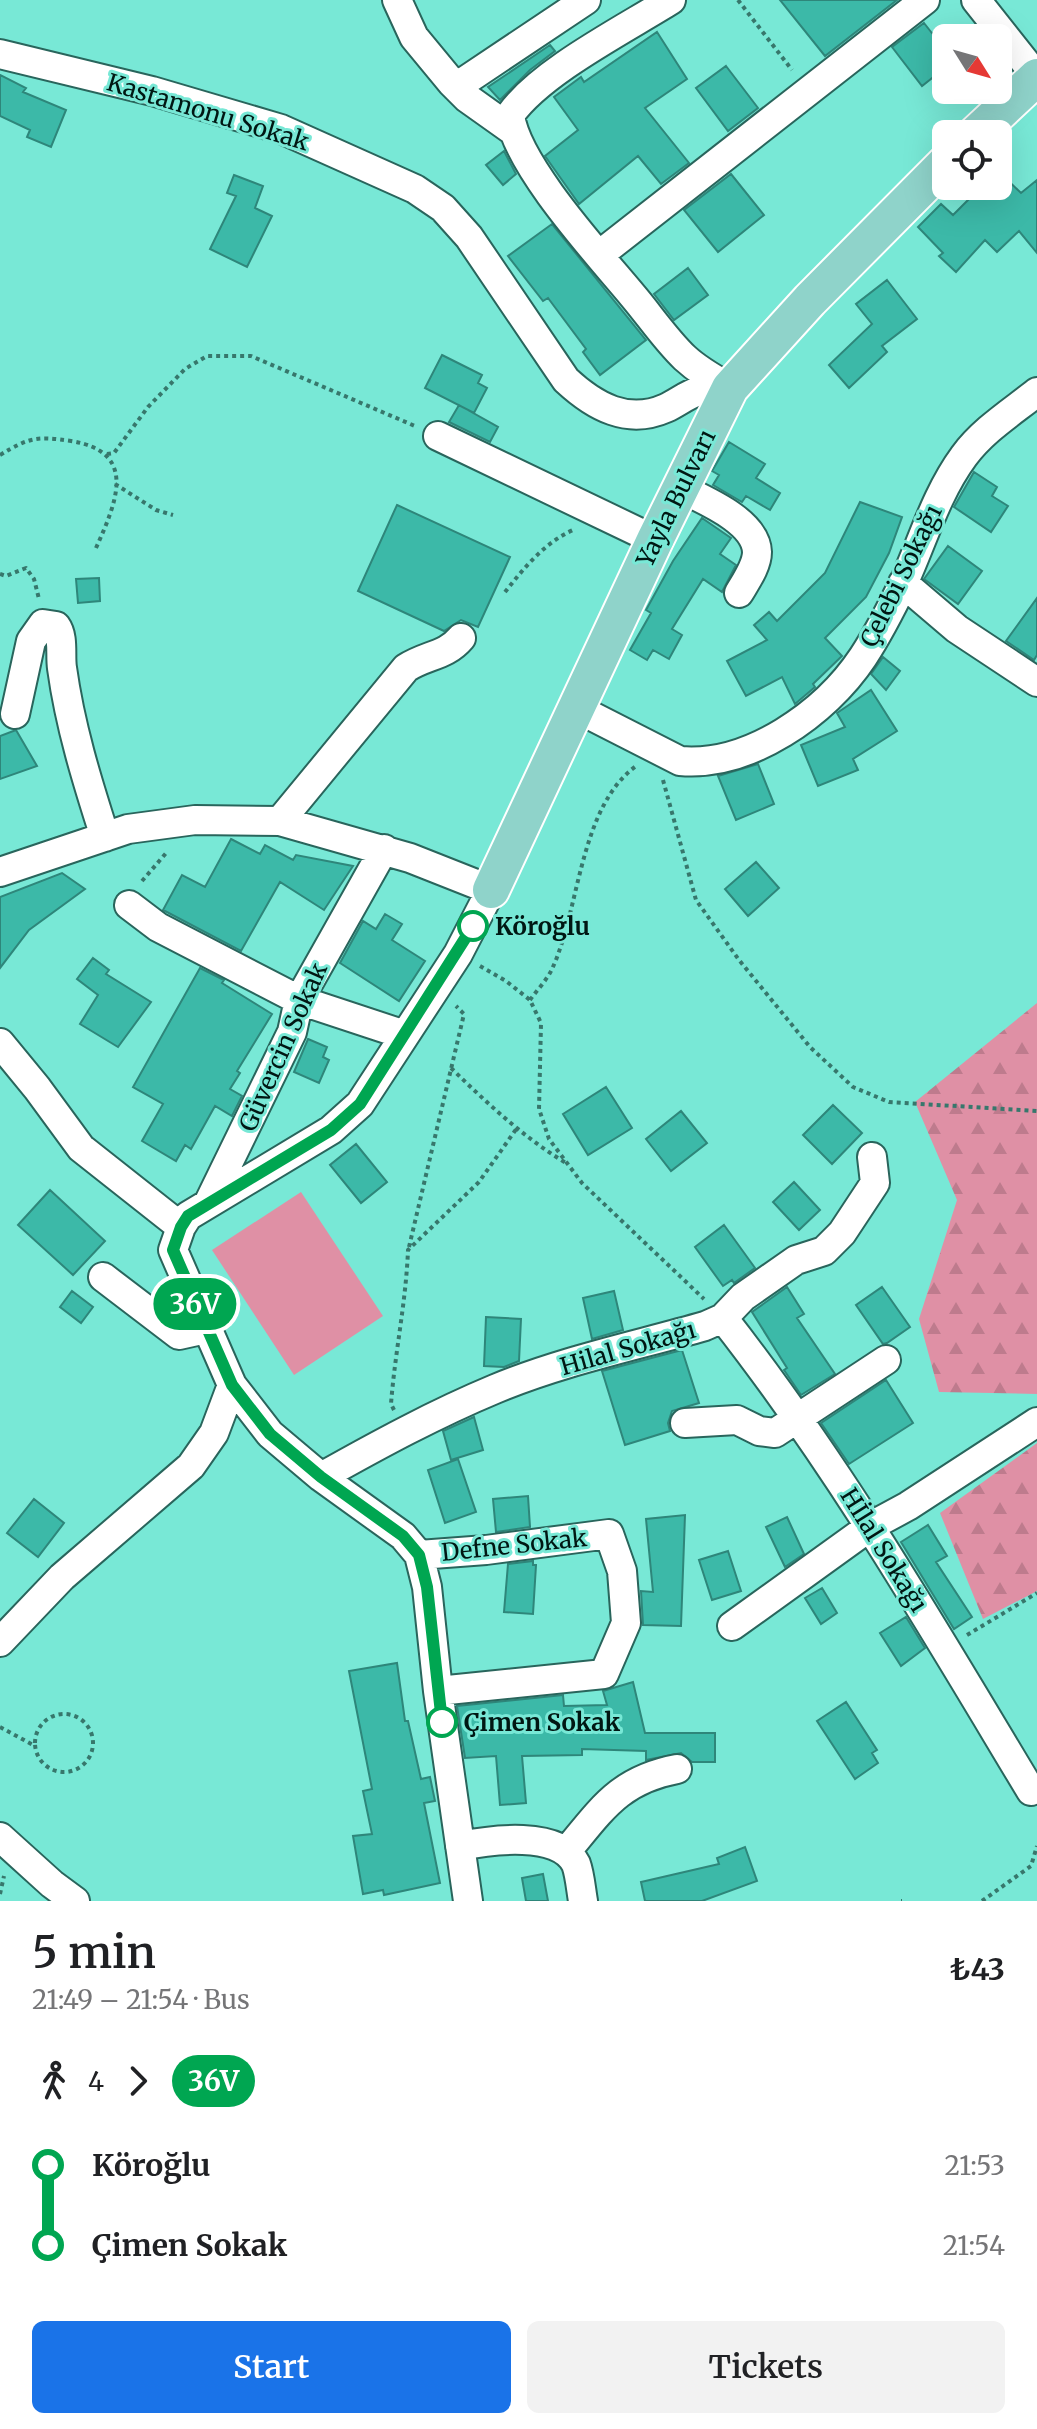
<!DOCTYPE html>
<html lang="en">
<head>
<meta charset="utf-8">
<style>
	:root { --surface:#fff; --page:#f2f2f2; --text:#202124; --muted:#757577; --accent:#1a73e8 }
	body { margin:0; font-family:Merriweather,serif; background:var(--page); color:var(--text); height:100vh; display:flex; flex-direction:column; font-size:30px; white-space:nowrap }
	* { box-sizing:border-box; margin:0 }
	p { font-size:26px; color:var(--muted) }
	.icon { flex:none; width:44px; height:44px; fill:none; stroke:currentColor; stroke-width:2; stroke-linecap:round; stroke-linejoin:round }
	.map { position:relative; height:1901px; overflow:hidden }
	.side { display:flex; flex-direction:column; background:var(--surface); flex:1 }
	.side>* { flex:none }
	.badge { padding:0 16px; border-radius:26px; font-size:28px; line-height:52px }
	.needle { width:52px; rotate:127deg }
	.buttons { position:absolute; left:932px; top:24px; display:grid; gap:16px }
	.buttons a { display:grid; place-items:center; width:80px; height:80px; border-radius:12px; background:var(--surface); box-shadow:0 8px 32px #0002; font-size:40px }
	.map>.badge { position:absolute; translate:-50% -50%; box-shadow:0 0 0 4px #fff }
	.legs { display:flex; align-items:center; gap:12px; height:88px; padding:0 32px; font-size:26px }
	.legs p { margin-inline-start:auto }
	.headline { display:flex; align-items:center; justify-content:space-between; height:136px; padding:0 32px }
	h1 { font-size:44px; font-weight:600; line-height:60px }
	.primary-button { display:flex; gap:16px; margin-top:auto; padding:16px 32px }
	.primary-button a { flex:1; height:92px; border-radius:12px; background:var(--accent); color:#fff; font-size:32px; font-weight:600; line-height:92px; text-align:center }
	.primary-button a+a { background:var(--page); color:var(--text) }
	ul { padding:0 32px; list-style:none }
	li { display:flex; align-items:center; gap:28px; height:80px; font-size:30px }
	li i { display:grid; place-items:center; width:12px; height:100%; margin:0 10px; background:currentColor }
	li i::after { content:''; width:20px; height:20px; margin:-10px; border:6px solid; border-radius:50%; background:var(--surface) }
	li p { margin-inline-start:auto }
	li:first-child i { background:linear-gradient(#0000 50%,currentColor 0) }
	li:last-child i { background:linear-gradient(currentColor 50%,#0000 0) }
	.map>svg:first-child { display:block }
	.forest { fill:url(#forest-firs) }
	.garden { fill:#df90a5 }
	.building { fill:#3cb9a8; stroke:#2e867a; stroke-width:2 }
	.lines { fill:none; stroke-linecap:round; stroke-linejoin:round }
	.minor-casing { stroke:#29655c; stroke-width:32 }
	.major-casing { stroke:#fff; stroke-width:40 }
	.path { stroke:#37776c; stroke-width:4; stroke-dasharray:4 4; stroke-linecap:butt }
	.minor { stroke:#fff; stroke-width:28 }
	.major { stroke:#8fd3ca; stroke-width:36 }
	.line-1-casing { stroke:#fff; stroke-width:18 }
	.line-1 { stroke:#00a651; stroke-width:12 }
	.stop-1-dot { fill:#fff; stroke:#00a651; stroke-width:4 }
	.labels { text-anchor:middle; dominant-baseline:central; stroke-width:6; stroke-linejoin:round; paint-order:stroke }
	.street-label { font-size:24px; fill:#001713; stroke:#78e8d6 }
	.stop-label { font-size:24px; font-weight:bold; fill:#001713; stroke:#78e8d6; text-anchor:start }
</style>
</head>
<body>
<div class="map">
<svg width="1037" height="1901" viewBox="0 0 1037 1901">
	<defs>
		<pattern id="forest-firs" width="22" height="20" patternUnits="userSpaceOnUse" patternTransform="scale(2)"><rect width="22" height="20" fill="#df90a5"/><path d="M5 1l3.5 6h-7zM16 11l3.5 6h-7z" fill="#be7b8d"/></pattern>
	</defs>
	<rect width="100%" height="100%" fill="#78e8d6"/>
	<path class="forest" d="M1037,1003V1394L939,1392L919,1319L957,1200L915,1102Z
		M1037,1443V1591L983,1619L940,1513Z"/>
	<path class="garden" d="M301,1192L383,1316L294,1375L212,1250Z"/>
	<path class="building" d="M780,0H897L825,56Z
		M924,23L946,51V67L922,86L892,47Z
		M657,32L687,79L645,108L689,163L661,184L638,156L579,204L545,156L578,130L554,97L581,77L584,82Z
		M550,45L555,51L530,70L500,100L488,87Z
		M726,66L758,108L728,131L696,88Z
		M0,75L26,88L23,92L66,110L51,147L27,137L30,130L0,116Z
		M504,151L516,174L503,185L486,165Z
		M998,171L1021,193L1037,180V253L1019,231L997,252L985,240L956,272L939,256L943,253L918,227L941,204L953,215L982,186H998Z
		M731,174L764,215L718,252L684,210Z
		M234,175L263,186L255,208L272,216L247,267L210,249L236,196L227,193Z
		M552,224L646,340L600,375L583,352L586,349L548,298L543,301L508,256Z
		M688,268L708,295L674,320L654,294Z
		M887,280L917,319L882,346L887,352L849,388L829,365L872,324L856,304Z
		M442,355L482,375L478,383L487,388L474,413L425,388Z
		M459,405L498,427L490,442L449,422Z
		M729,442L765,464L756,478L780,493L770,510L746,496L742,502L713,485L719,475L712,471Z
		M974,472L997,487L992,496L1008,506L991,532L954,507Z
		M860,502L902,517L889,553L866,597L825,638L842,656L813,684L815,687L795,704L782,677L746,696L727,661L767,640L754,625L769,612L777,621L825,573Z
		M397,505L510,557L478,627L461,620L444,631L358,591Z
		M702,518L731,538L720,554L736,565L722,592L703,579L672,629L682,635L669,659L653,650L647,660L630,650L651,613L646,610L673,561Z
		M948,546L982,571L958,604L924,579Z
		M99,578L100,601L78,603L76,579Z
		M1037,598V655L1034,660L1006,641Z
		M883,657L900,671L886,690L871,674Z
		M871,690L897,731L853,759L858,770L818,786L801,745L845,727L837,713Z
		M16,730L37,766L0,779V736Z
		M758,764L774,804L736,820L718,776Z
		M231,839L260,854L265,845L293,860L296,855L353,866L324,910L280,882L241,951L163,910L182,875L205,887Z
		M756,862L779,888L748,916L725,889Z
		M62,873L85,889L29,930L0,968V897Z
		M385,914L402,924L392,940L425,961L399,1001L340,963L363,921L376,929Z
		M93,958L109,970L106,974L151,1002L118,1047L80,1024L98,995L77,979Z
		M200,968L224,980L222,983L272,1014L237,1071L240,1073L230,1089L242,1096L232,1116L215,1106L191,1149L185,1145L176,1161L142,1141L163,1104L133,1087Z
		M308,1039L327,1047L323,1057L329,1060L319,1083L294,1072Z
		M606,1087L632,1128L588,1155L563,1114Z
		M833,1105L862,1133L832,1164L803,1135Z
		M681,1111L707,1143L671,1171L646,1139Z
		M356,1144L387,1182L361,1203L330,1165Z
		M794,1182L820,1210L799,1230L773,1202Z
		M50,1190L105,1241L73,1275L18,1225Z
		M724,1225L755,1268L734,1283L732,1280L723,1286L695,1247Z
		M787,1287L804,1314L797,1318L835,1374L801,1395L784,1370L787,1368L752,1312Z
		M882,1287L910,1327L887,1343L883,1344L856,1305Z
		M72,1291L93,1307L81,1323L60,1307Z
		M614,1291L623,1330L592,1339L583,1298Z
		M486,1317L521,1319L519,1361L504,1367L484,1366Z
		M682,1350L699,1403L672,1411L668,1423L670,1431L625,1445L602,1371Z
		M886,1380L913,1423L849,1464L821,1423Z
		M474,1417L483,1450L451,1460L443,1431Z
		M458,1459L476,1512L445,1523L428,1470Z
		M528,1496L530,1527L496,1532L493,1499Z
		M34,1499L64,1523L38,1557L7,1533Z
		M685,1515L681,1626L643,1625L641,1591L653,1592L646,1519Z
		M787,1517L804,1554L785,1567L766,1527Z
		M928,1525L947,1556L936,1562L972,1617L954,1629L901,1542Z
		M728,1551L741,1591L712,1600L699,1560Z
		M533,1561V1565H536L533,1614L504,1612L508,1564Z
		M822,1588L837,1613L821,1624L805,1598Z
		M906,1617L925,1648L901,1666L880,1633Z
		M397,1663L405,1721H408L421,1779L430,1777L435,1801L424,1803L440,1883L384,1895L383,1890L363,1894L353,1836L372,1834L363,1791L372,1789L349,1671Z
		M633,1682L645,1733H715V1762H692L681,1753L646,1760V1751L582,1749V1755L522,1756L526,1803L500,1805L496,1756L465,1758L457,1706L563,1695L564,1706L607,1705L603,1691Z
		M846,1702L877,1750L872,1753L878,1763L855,1779L817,1721Z
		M745,1847L757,1881L702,1901H645L641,1882L719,1864L717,1858Z
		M543,1874L548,1901H526L522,1878Z"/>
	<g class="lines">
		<defs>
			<path id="minor" d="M397,0L414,37L452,83L467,98L512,130
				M671,0C625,29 540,72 510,115C516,165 599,255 633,296C650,316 666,340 685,358C699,371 714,379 730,388
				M976,0L1037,77
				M0,54L152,91L281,129L415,189L443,208L469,237L566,380C595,407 628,425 666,408C677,403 688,394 699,391C709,389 720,389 730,388
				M456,87L586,0
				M599,255L925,0
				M438,436L655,540
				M680,488C704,500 756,521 757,552C757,566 746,581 739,593
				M903,583L957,629L1037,682
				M576,708L680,761C749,767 825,714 863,657C878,634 892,607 904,582C923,540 936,494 964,456C983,430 1012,412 1037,392
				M15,714L31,641L43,624L56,626C64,637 60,655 62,668C70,726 87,781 105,837
				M280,821L406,668C426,655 446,656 461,638
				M0,872L128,829L195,820L280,821L410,858L491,890L458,954L360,1104L331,1130L188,1216L181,1227L173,1250L232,1385L270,1434L321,1477L403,1536L419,1555L427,1587L438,1691L468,1901
				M129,905L158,927L299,1000L405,1035
				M0,1043L37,1088L81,1148L181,1227
				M209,1202L292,1032L299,1000L384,849
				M103,1277L179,1335L206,1329
				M723,1318C840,1467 934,1630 1031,1791
				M685,1423L737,1420L759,1431L775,1433L886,1360
				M321,1477C378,1445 435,1414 495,1389C562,1361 635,1346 705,1326L723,1318L743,1297L796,1260L824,1251L842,1233L875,1183L872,1157
				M419,1555L486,1550L609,1534L622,1571L626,1623L604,1674L438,1691
				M732,1626L871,1526L908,1506L1037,1422
				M0,1642L62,1577L191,1466L214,1433L232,1385
				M0,1837L52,1884L75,1901
				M460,1846C490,1840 559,1830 576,1864C580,1875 581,1890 583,1901
				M566,1852C602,1809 619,1780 677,1769"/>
			<path id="major" d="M976,134L1037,77
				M491,890L655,540L730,388L810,300L946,163"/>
		</defs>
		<use href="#minor" class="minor-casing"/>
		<use href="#major" class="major-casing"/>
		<path class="path" d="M738,0L792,70
			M107,454L114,453L148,407L185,369L207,356H251L415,426
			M0,455C30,437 37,436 71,441C139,452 116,503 96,548
			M115,484L156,510L173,515
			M0,574L6,576L26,568L34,579L39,599
			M505,592C524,568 544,543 573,530
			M663,780L696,900L739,960L810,1047L853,1087L889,1102L1037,1111
			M142,881L167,852
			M480,966L506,981L530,1000L541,1023L539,1109L549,1139L582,1183L704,1299
			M530,1000C537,990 547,980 552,969C580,909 579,808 636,766
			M451,1068C487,1103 523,1137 566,1163
			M409,1247L464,1014L456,1006
			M394,1410L391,1404C395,1352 406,1302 408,1250L479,1182L517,1128
			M967,1635L1037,1593
			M35 1743a29 29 0 1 1 58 0a29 29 0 1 1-58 0Z
			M0,1727L35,1746
			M0,1894L4,1876
			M901,1901H902
			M982,1901L1031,1866L1037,1846"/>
		<use href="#minor" class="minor"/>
		<use href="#major" class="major"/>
	</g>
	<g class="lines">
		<defs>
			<path id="line-1" d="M442,1722L427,1587L419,1555L403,1536L321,1477L270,1434L232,1385L173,1250L181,1227L188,1216L331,1130L360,1104L473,926"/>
		</defs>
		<use href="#line-1" class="line-1-casing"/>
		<use href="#line-1" class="line-1"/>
	</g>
	<g class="stop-1-dot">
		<circle cx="473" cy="926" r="14"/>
		<circle cx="442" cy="1722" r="14"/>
	</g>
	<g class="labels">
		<g class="street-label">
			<text transform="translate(208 112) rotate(17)">Kastamonu Sokak</text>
			<text transform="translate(676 498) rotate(-64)">Yayla Bulvarı</text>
			<text transform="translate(901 576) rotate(-64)">Çelebi Sokağı</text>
			<text transform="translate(283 1047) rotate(-66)">Güvercin Sokak</text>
			<text transform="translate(628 1348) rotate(-16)">Hilal Sokağı</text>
			<text transform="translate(514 1545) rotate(-6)">Defne Sokak</text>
			<text transform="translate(884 1550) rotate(58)">Hİlal Sokağı</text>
		</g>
		<g class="stop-label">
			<text x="495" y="926">Köroğlu</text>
			<text x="464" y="1722">Çimen Sokak</text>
		</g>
	</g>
</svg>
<div class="buttons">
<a><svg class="needle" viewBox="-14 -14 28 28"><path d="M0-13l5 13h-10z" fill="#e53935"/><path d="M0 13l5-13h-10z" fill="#757577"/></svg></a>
<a><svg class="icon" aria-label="locate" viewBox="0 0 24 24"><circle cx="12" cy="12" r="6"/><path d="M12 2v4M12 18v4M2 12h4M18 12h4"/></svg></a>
</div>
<b class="badge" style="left:195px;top:1304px;background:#00a651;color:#fff">36V</b>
</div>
<section class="side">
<div class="headline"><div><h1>5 min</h1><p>21:49 – 21:54 · Bus</p></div><b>₺43</b></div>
<div class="legs"><svg class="icon" aria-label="walk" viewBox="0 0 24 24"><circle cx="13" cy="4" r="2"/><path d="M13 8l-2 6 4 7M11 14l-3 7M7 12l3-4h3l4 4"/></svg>4<svg class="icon" aria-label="forward" viewBox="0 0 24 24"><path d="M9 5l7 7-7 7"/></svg><b class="badge" style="background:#00a651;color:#fff">36V</b></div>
<ul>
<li><i style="color:#00a651"></i><b>Köroğlu</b><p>21:53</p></li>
<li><i style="color:#00a651"></i><b>Çimen Sokak</b><p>21:54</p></li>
</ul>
<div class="primary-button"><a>Start</a><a>Tickets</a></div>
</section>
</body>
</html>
